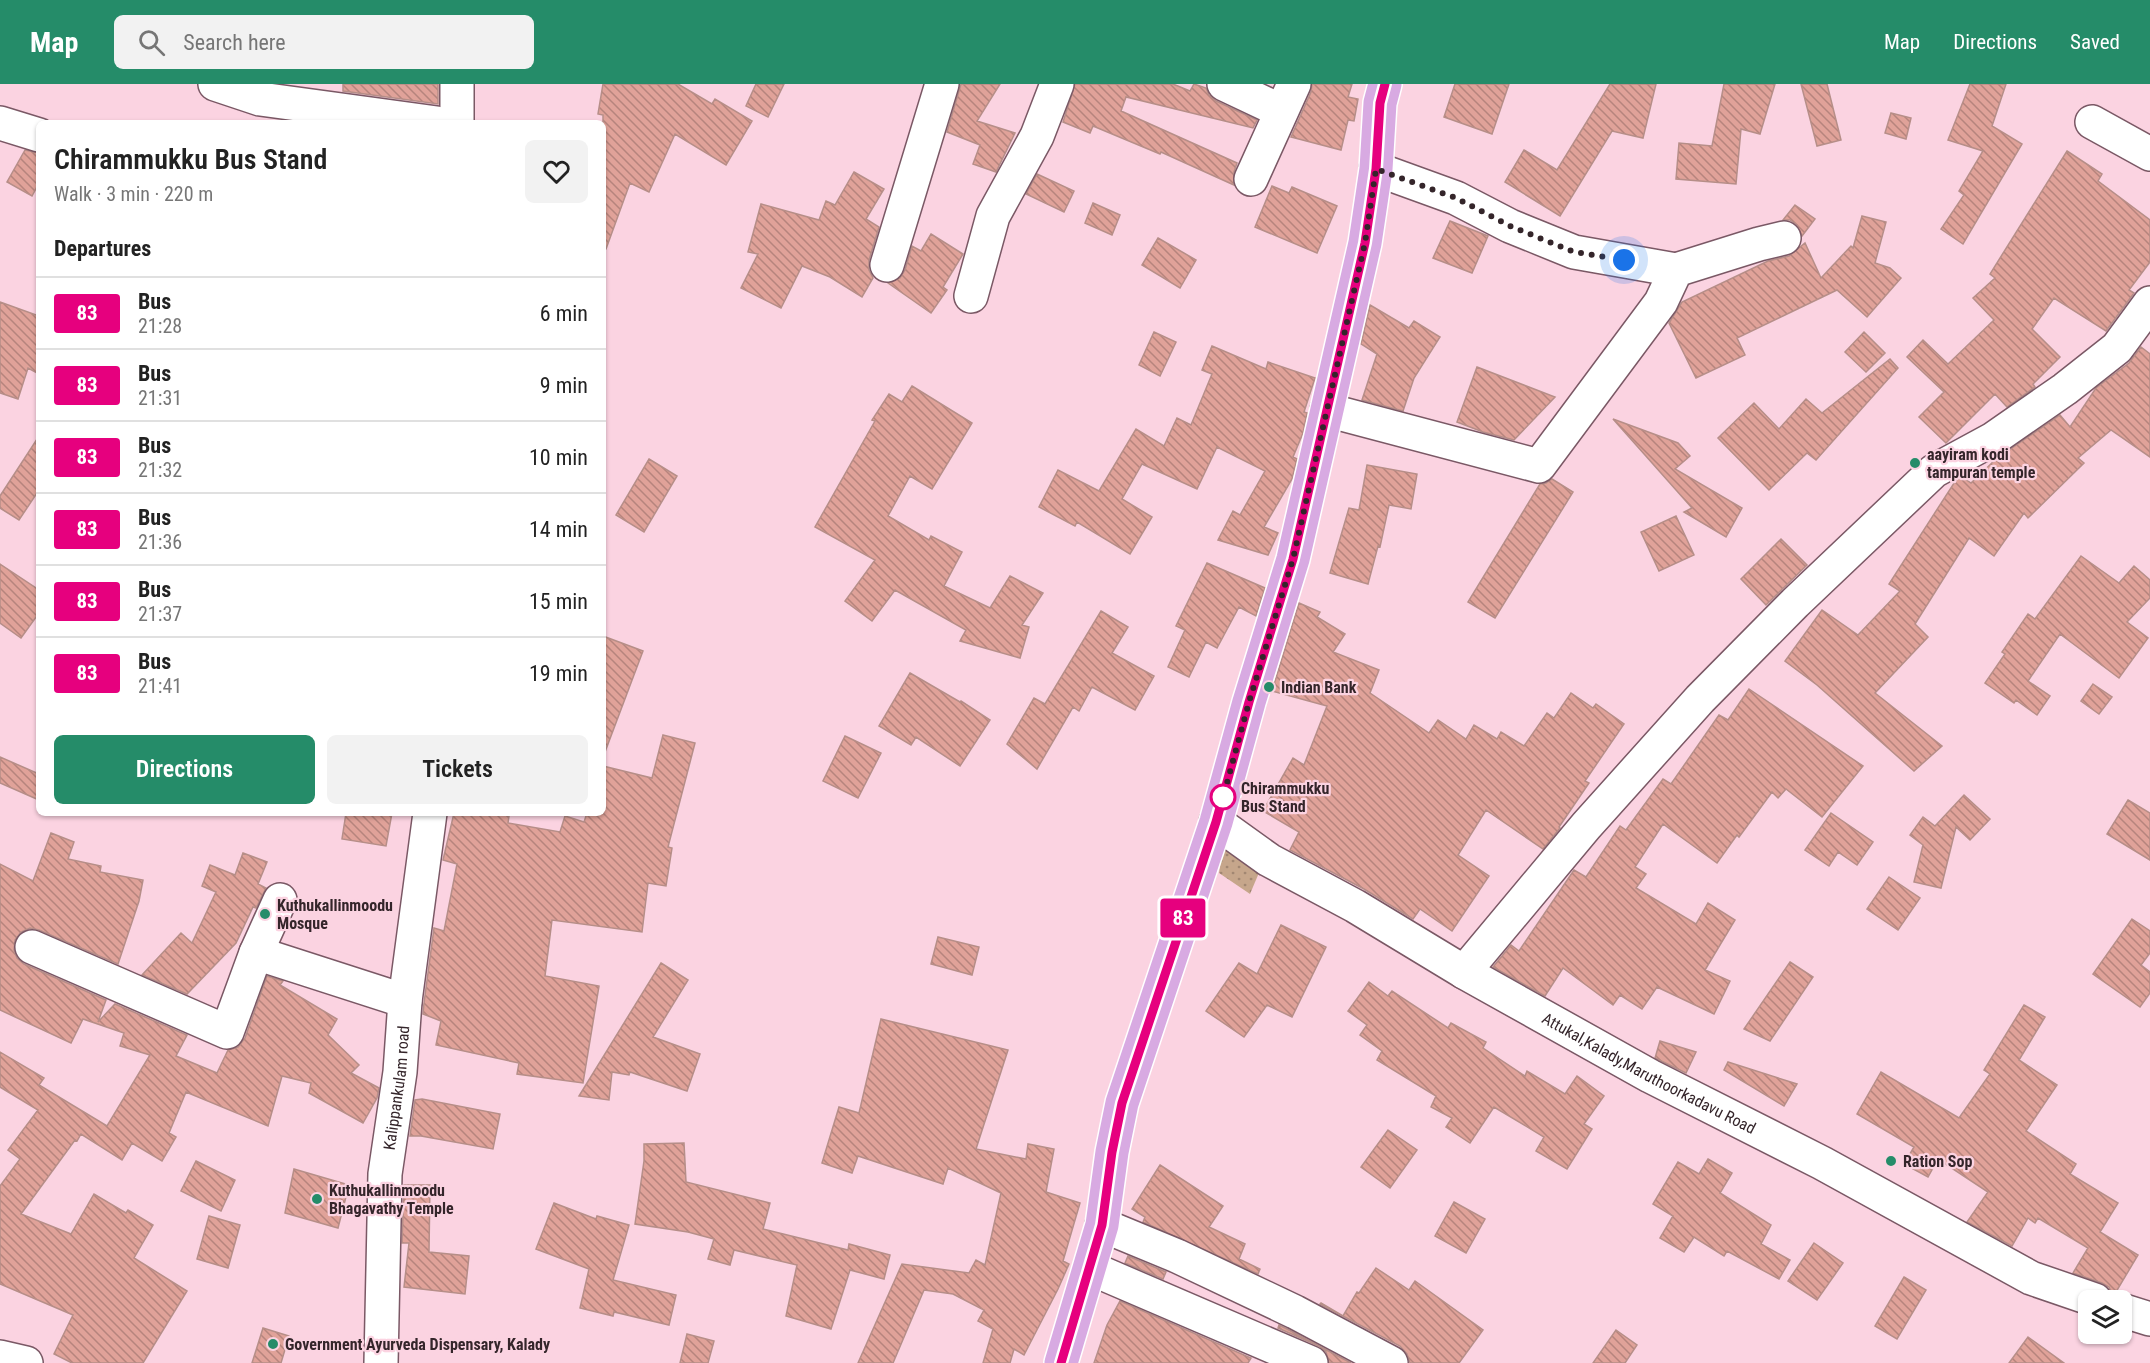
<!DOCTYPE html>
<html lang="en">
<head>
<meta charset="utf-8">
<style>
	:root { --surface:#fff; --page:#f2f2f2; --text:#222; --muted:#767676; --line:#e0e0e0; --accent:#258c69 }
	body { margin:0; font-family:"Roboto Condensed",sans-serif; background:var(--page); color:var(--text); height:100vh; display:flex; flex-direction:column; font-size:22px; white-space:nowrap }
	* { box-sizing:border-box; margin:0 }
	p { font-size:20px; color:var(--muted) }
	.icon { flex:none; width:33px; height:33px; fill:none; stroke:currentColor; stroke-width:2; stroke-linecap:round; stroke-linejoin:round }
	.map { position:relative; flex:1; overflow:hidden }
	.drawer { position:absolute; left:36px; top:36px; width:570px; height:696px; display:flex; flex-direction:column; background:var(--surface); border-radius:9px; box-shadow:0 2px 4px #0004 }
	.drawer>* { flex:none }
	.badge { padding:0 12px; border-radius:4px; font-size:21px; line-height:39px }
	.buttons { position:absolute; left:2078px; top:1206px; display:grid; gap:12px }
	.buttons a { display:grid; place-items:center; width:54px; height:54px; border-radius:9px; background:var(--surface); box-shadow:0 2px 4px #0004; font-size:30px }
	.you { position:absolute; width:30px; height:30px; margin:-15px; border:4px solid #fff; border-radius:50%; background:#1a73e8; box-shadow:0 0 0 9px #1a73e833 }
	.map>.badge { position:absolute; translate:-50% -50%; box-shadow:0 0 0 3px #fff }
	h2 { padding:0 18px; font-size:22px; line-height:54px }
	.round { display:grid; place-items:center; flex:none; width:63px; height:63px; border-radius:9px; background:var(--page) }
	.head { display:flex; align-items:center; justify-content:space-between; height:102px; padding:0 18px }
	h1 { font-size:28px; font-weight:600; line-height:45px }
	.action { display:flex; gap:12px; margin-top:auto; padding:12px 18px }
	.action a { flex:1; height:69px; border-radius:9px; background:var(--accent); color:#fff; font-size:24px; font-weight:600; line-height:69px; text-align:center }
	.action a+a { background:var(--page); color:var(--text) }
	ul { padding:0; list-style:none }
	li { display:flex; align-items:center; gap:18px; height:72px; padding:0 18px; border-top:2px solid var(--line) }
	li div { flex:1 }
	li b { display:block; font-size:22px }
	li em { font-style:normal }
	li .badge { min-width:66px; font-weight:700; text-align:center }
	header { display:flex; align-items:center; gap:36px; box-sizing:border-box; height:84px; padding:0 30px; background:var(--accent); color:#fff }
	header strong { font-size:28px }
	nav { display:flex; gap:33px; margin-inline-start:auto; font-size:21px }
	.search { width:420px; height:54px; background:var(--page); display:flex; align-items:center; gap:15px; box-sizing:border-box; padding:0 21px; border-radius:9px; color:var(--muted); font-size:22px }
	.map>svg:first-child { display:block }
	.park { fill:url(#park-dots) }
	.building { fill:url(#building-back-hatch); stroke:#b68e88; stroke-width:1.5 }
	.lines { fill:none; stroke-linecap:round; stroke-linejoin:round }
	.minor-casing { stroke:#7a5865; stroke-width:36 }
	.major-casing { stroke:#fff; stroke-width:36 }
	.minor { stroke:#fff; stroke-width:33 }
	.major { stroke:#d8aae2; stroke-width:33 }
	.line-casing { stroke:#fff; stroke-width:14 }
	.line { stroke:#e6007e; stroke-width:9 }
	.walk { stroke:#34252a; stroke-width:6; stroke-dasharray:0 10.8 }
	.poi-dot { fill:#258c69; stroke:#fbd3e1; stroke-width:2 }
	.stop-dot { fill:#fff; stroke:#e6007e; stroke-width:3 }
	.labels { text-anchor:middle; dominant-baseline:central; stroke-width:4.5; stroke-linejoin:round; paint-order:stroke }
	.poi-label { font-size:16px; font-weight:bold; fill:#34252a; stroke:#fbd3e1; text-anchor:start }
	.stop-label { font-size:16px; font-weight:bold; fill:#34252a; stroke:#fbd3e1; text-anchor:start }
	.street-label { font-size:16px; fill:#34252a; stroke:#fbd3e1 }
</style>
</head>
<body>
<header>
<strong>Map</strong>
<div class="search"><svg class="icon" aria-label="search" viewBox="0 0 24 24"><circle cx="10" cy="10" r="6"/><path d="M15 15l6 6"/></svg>Search here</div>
<nav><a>Map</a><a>Directions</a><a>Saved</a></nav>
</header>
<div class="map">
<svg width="2150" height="1279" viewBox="0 0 2150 1279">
	<defs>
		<pattern id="park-dots" width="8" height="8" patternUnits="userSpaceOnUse" patternTransform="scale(1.5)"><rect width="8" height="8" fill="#c6a68b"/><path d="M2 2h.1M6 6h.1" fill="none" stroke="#a28772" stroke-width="1.8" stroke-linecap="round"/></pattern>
		<pattern id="building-back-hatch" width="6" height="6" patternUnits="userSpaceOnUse" patternTransform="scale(1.5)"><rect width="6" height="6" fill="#e0a299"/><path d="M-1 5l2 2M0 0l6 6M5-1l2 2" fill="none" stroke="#b6847d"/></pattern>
	</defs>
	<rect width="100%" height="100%" fill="#fbd3e1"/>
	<path class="park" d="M1223,762L1261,784L1250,810L1219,789Z"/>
	<path class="building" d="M343,0H438V20L343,7Z
		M603,0H678L712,20L715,15L752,37L726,81L675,50L649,108L630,99L606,165H603V31L598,30Z
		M756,0H784L768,33L746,22Z
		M961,0H1000L977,37L1015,49L996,88L973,80L980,61L947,48Z
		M1075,0H1173L1190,7L1194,0L1206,4L1209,11L1216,17L1257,36L1253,44L1126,13L1121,27L1237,79L1234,88V101L1161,68L1160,70L1093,42L1090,49L1063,38Z
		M1312,0H1352L1348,13L1358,15L1354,37L1348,36L1341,66L1291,53L1311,8Z
		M1455,0H1509L1492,50L1444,33Z
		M1610,0H1656L1643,54L1612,47L1560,132L1505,98L1524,66L1557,86Z
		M1724,0H1775L1760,50L1741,45L1736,100L1676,95L1679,59L1712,62Z
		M1801,0H1827L1841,56L1817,62Z
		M1970,0H2006L1992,42L2022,60L1963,160L1941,145L1964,111L1959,107L1983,67L1948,56Z
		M1891,29L1911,34L1906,55L1885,49Z
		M25,66L39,69V99L32,112L7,98Z
		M2067,67L2102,90L2098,97L2150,136V178L2129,206L2134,209L2106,247L2054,214L2032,245L2060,273L2033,300L2035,303L2007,323L1995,310L1946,359L1919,333L1944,308L1907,273L1923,256L1948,280L1994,236L1973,214L1995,194L1990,190Z
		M854,88L884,105L866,135L879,143L869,176V186L873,194L862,213L830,193L802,182L781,224L741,204L758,170L748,168L761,120L819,136L826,117L835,121Z
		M1037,90L1074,107L1064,128L1026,110Z
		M1272,102L1289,109L1292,103L1337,122L1317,169L1255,143Z
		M1093,119L1120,131L1112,151L1085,139Z
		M1795,121L1815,135L1802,152L1797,141L1790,136H1783Z
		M1862,132L1886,138L1875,179L1890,184L1901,194L1867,233L1837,206L1737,254L1745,271L1696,294L1669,239L1682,218L1768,177L1789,172L1805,159L1821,194L1851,162L1853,164Z
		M1450,137L1488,152L1472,189L1433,174Z
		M931,150L963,170L943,203L947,206L931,229L888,199L900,194L905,186L912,162L921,167Z
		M1158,154L1196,176L1180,204L1142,181Z
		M0,218L39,232V290L28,284L18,315L0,309Z
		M1370,221L1409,244L1414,237L1440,253L1414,294L1403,327L1362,316L1377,270L1361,260Z
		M1154,248L1176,258L1160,292L1139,281Z
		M1864,248L1885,269L1866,288L1845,268Z
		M1212,262L1266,285L1268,278L1315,294L1304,328L1307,329L1303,349L1293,373L1297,375L1292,395L1264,443L1278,449L1268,471L1218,456L1233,427L1240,431L1265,387L1217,363L1197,405L1142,380L1122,415L1152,433L1130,470L1077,438L1075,442L1039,423L1058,386L1099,407L1136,345L1164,362L1177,334L1191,341L1212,290L1202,286Z
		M2141,263L2150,270V373L2111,346L2078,374L2084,379L2028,434L2024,429L1994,472L1969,454L1915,540L1928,553L1875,609L1942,662L1914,687L1817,601L1785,577L1822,526L1858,551L1900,507L1889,500L1956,396L1962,393L1971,399L1996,375L2060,331L2070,343L2096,304L2129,279Z
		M1890,275L1898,284L1816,376L1807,369L1769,406L1718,354L1754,319L1779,345L1806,315L1822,329Z
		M1477,283L1555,313L1514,356L1483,348L1457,338Z
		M912,302L972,339L932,405L910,392L888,432L929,456L931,452L962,468L944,502L990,524L1010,492L1043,509L1022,541L1029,543L1020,574L960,557L966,546L895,506L872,537L845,517L875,476L815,443L875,337L872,336L889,310L902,318Z
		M1613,335L1678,359L1690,372L1675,385L1742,424L1726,453L1684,428L1692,424Z
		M39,352V406L19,436L0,424V412Z
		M649,375L677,392L644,448L616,431Z
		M1367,381L1417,390L1411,425L1389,421L1380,463L1378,462L1368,500L1330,489L1349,424L1359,426Z
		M1552,395L1573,408L1495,534L1468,518L1540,400L1546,399Z
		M1676,432L1694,471L1659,487L1641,448Z
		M1781,455L1807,481L1766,521L1741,495Z
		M2081,472L2119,499L2134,482L2150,496V514L2127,538L2148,554L2119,594L2060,550L2028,597L2050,612L2037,631L2016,616L2014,619L1985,599L2005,570L2002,568L2028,530L2035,535Z
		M1207,479L1265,504L1256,532L1239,523L1217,564L1206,558L1189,593L1168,583L1185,546L1176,542Z
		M0,480L39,506V529L21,554L0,539Z
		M1299,519L1320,528L1317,533L1345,550L1333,568L1379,586L1370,609L1429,649L1438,636L1466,655L1474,641L1497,655L1501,648L1524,662L1547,629L1554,634L1571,609L1593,624L1596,620L1624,640L1585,697L1589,699L1559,743L1560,744L1543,765L1486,726L1458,771L1489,792L1452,847L1420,825L1413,835L1364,805L1290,766L1299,748L1263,727L1293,674L1304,681L1327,622L1272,607Z
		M1101,527L1128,543L1112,569L1154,592L1135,626L1092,603L1079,627L1073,623L1037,685L1007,660L1034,614L1045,620Z
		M603,552L643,567L605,668H603Z
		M910,589L960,618L961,617L990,636L960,682L916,653L911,661L879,642Z
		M2093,600L2112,613L2099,630L2081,617Z
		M1749,605L1863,682L1822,733L1786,705L1778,714L1772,708L1739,753L1737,751L1717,779L1663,740L1635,783L1646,790L1636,804L1696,840L1708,819L1735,836L1705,886L1730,897L1714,930L1657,903L1642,925L1620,911L1613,921L1563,884L1545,912L1493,883L1511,861L1519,867L1574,786L1586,793L1620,742L1626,746L1663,695L1671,700L1719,631L1728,636Z
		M663,651L695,659L668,763L672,764L666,802L648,799L642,848L552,836L545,892L599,902L583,999L517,990L519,979L436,961L441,937L423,930L424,919L434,844L444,847L457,780L443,776L454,729H496L509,732L508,739L560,748L565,732L584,738L587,729H603V682L652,694Z
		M845,652L881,669L858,714L823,697Z
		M0,673L39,690V716L0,699Z
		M1964,711L1990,735L1970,756L1956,743L1941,804L1914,798L1923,761L1910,751L1923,733L1935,742Z
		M2128,716L2150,729V776L2107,750Z
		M346,729H392L386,762L342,755Z
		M1831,729L1873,758L1857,781L1838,768L1829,782L1805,766Z
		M51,749L74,758L68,775L101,782L100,788L143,796L139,817L118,880L39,846L30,844L21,848L15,856L14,866L17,874L24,880L106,916L98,938L115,920L187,951L176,972L217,989L228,966L238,963L245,954L267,892L283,897L280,901L337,935L328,951L359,981L351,989L379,1004L377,1014L363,1039L309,1009L311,999L282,992L268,1042L186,1008L169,1049L176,1053L162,1077L132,1059L122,1076L81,1050L77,1057L75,1056L21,1130L71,1150L94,1110L126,1129L128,1126L153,1141L134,1174L187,1207L143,1279H72L54,1270L73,1231L0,1200V1102L20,1075L8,1066L38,1026L0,1003V968L44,994L39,1001L107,1042L150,971L120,962L124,949L83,935L71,959L0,926V780L33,797Z
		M243,769L267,778L258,800L266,804L256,824L253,823L236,859L187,910L142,891L181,849L192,859L216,808L202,802L210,781L235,791Z
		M1889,793L1920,814L1898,846L1867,825Z
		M2132,835L2150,847V869L2141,881L2150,888V909L2140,923L2093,890Z
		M1281,841L1326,863L1292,933L1267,921L1244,953L1206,927L1239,879L1257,890Z
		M938,853L979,863L972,891L931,880Z
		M1790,878L1813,893L1770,957L1744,945Z
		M661,879L688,896L653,953L700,970L687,1007L630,988L629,991L612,988L609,1016L579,1012Z
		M1369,898L1388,912L1392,907L1448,944L1451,939L1486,958L1483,964L1525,992L1527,987L1565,1010L1577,992L1604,1012L1584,1040L1592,1045L1567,1085L1536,1067L1544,1053L1494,1023L1470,1059L1446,1043L1452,1034L1431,1023L1436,1012L1377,976L1382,967L1360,951L1367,941L1348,927Z
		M2024,921L2045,933L2019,976L2057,1001L2026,1047L2076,1080L2070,1090L2118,1119L2100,1148L2138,1171L2116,1208L2112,1210L2109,1203L2102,1199L2073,1189L2088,1164L2038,1134L2035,1139L2028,1134L2012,1162L1967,1138L1988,1108L1938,1075L1928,1093L1904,1080L1914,1063L1857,1030L1881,988L1959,1034L1990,990L1984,986Z
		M881,935L1008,966L976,1065L1026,1075L1028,1060L1054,1065L1046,1108L1080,1119L1063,1177L1069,1180L1058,1205L1024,1271L1014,1265L1010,1279H983L993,1245L978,1237L984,1226L953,1210L924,1206L893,1279H858L902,1180L969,1189L976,1176L985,1181L1001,1109L948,1084L943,1100L858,1072L852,1089L822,1079L839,1023L859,1029Z
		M1660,957L1696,968L1686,989L1655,974Z
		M1728,978L1797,1000L1784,1022L1724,986Z
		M422,1015L500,1030L493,1065L421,1052H410L415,1016Z
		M1388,1046L1417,1066L1390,1104L1361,1083Z
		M684,1059L686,1098L770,1119L763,1145L848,1166L849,1160L890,1171L884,1195L850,1186L831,1245L786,1232L797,1181L734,1166L730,1181L708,1175L714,1155L688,1148L635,1140L644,1077V1060Z
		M1708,1075L1732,1089L1720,1109L1771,1141L1761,1160L1790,1176L1779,1195L1727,1167L1724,1172L1694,1153L1684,1168L1660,1154L1673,1132L1653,1120L1678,1078L1699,1090Z
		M196,1077L235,1096L221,1127L181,1107Z
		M1160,1081L1223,1122L1209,1143L1245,1160L1239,1175L1260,1185L1258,1190L1143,1138L1145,1133L1132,1125Z
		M294,1085L349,1101L338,1144L285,1129Z
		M404,1101H430L429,1168L469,1172L465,1210L404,1203L409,1159H402Z
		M1454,1118L1485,1135L1466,1169L1435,1152Z
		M554,1119L596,1135L597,1132L629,1141L613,1196L676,1211L669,1241L614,1228L613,1232L580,1224L589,1185L536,1165Z
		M209,1132L240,1141L228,1184L197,1175Z
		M1814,1159L1843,1179L1817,1216L1788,1197Z
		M1128,1172L1166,1188L1163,1195L1125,1179Z
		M1376,1184L1409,1206L1415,1197L1483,1246L1459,1279H1410L1407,1270L1400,1262L1320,1220L1321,1219L1343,1232L1357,1208L1359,1209Z
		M1904,1193L1926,1206L1897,1255L1875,1242Z
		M1120,1217L1251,1274L1248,1279H1094L1107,1241Z
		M1279,1241L1287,1245L1351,1279H1329L1326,1268L1319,1262L1278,1244Z
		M263,1244L289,1252L281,1279H252Z
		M1616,1246L1637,1261L1625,1279H1593Z
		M687,1250L714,1257L708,1279H680Z
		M2028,1253L2064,1279H2009Z"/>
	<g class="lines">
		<defs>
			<g id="minor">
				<path d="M215,0L260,15L437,39"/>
				<path d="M457,0V39"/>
				<path d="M1224,0L1281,27"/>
				<path d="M2092,38L2150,70"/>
				<path d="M0,39L39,51"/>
				<path d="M1376,85L1456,114L1510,142L1574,168L1676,186"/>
				<path d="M1251,95L1294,0"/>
				<path d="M887,181L942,0"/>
				<path d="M971,212L993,132L1037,52L1057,0"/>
				<path d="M1327,326L1539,382L1661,218L1676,186L1759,160L1784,154"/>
				<path id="s1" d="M1216,738L1269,776L1355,822L1464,888L1650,992L1822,1079L2031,1194L2095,1216"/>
				<path d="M32,863L227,948L256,869L405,917"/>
				<path d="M256,869L280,816"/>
				<path d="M1464,888L1586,742L1700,615L1795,519L1934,387L1993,355L2065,305L2117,264L2150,219"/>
				<path d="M1102,1141L1177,1172L1295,1228L1391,1279"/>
				<path d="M1090,1184L1311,1279"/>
				<path d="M2121,1226L2150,1235"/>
				<path d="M0,1273L26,1279"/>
				<path id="s2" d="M381,1279L385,1090L400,988L405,917L430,729"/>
			</g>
			<path id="major" d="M1061,1279L1102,1141L1112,1068L1122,1019L1216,738L1249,618L1293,475L1365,159L1376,85L1380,19L1385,0"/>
		</defs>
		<use href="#minor" class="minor-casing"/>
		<use href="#major" class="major-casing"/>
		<use href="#minor" class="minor"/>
		<use href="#major" class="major"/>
	</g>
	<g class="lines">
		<defs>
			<path id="line" d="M1061,1279L1102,1141L1112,1068L1122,1019L1216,738L1249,618L1293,475L1365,159L1376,85L1380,19L1385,0"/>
		</defs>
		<use href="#line" class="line-casing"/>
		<use href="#line" class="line"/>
		<path class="walk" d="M1223,713L1221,721L1249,618L1293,475L1365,159L1376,85L1456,114L1510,142L1574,168L1624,176"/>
	</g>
	<g class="poi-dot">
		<circle cx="1915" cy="379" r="6"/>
		<circle cx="1269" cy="603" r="6"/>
		<circle cx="265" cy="830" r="6"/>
		<circle cx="1891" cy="1077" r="6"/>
		<circle cx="317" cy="1115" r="6"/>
		<circle cx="273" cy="1260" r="6"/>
	</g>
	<circle class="stop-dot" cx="1223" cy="713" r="12"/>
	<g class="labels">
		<g class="poi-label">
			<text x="1927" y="370">aayiram kodi<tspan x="1927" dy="18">tampuran temple</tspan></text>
			<text x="1281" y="603">Indian Bank</text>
			<text x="277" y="821">Kuthukallinmoodu<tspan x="277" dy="18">Mosque</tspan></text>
			<text x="1903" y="1077">Ration Sop</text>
			<text x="329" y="1106">Kuthukallinmoodu<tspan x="329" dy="18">Bhagavathy Temple</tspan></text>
			<text x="285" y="1260">Government Ayurveda Dispensary, Kalady</text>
		</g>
		<g class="stop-label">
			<text x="1241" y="704">Chirammukku<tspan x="1241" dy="18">Bus Stand</tspan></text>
		</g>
		<g class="street-label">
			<text stroke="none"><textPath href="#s1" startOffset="501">Attukal,Kalady,Maruthoorkadavu Road</textPath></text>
			<text stroke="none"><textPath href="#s2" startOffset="276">Kalippankulam road</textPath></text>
		</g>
	</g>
</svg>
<div class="buttons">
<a><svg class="icon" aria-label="layers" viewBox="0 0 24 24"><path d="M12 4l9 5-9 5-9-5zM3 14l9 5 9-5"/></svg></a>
</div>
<div class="you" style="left:1624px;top:176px"></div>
<b class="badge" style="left:1183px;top:834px;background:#e6007e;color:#fff">83</b>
<section class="drawer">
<div class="head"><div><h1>Chirammukku Bus Stand</h1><p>Walk · 3 min · 220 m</p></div><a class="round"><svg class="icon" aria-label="heart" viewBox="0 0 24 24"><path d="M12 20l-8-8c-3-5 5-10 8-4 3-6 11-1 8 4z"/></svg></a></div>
<h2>Departures</h2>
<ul>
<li><span class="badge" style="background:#e6007e;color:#fff">83</span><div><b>Bus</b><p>21:28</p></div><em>6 min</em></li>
<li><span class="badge" style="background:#e6007e;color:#fff">83</span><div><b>Bus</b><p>21:31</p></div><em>9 min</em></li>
<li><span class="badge" style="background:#e6007e;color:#fff">83</span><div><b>Bus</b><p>21:32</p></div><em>10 min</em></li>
<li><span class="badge" style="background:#e6007e;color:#fff">83</span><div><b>Bus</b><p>21:36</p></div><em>14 min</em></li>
<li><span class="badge" style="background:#e6007e;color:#fff">83</span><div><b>Bus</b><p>21:37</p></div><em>15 min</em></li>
<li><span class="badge" style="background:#e6007e;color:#fff">83</span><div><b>Bus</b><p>21:41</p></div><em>19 min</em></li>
</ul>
<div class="action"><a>Directions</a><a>Tickets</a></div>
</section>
</div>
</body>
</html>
